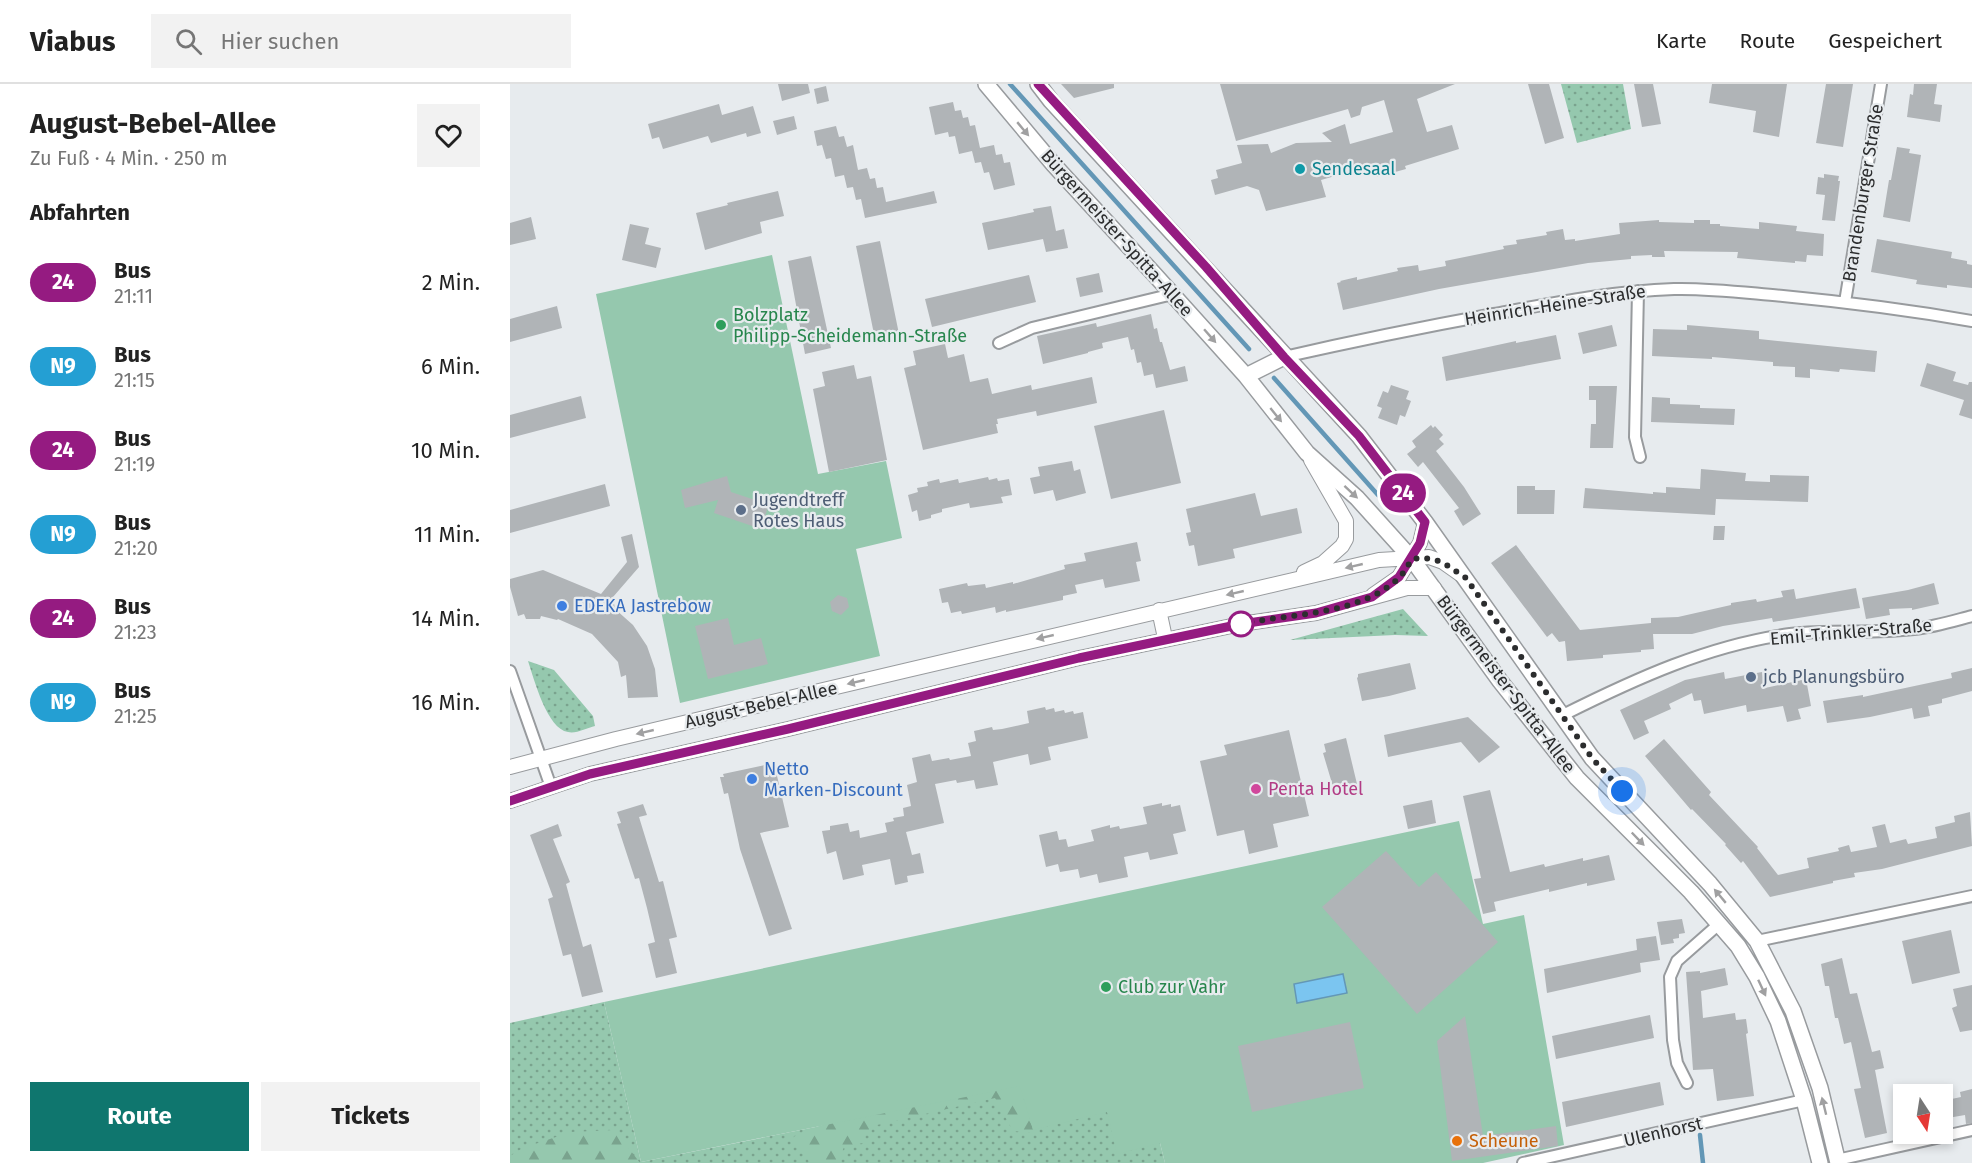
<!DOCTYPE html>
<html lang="de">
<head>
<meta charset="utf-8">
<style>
	:root { --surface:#fff; --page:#f2f2f2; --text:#222; --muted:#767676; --line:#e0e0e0; --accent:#0f766e }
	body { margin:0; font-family:"Fira Sans",sans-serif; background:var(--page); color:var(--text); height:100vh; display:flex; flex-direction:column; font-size:22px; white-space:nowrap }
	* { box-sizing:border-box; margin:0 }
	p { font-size:20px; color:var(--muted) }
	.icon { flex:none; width:33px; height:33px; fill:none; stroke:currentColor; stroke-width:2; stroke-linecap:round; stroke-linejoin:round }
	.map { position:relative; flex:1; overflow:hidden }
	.drawer { display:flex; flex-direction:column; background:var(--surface); width:510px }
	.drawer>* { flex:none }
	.badge { padding:0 12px; border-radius:20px; font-size:21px; line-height:39px }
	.needle { width:39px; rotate:168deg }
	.controls { position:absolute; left:1383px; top:1000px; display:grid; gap:12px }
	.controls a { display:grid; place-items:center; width:60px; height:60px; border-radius:0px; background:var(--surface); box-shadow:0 3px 9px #0003; font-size:30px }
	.you { position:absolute; width:30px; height:30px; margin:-15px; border:4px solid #fff; border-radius:50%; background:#1a73e8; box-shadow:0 0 0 9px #1a73e833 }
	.map>.badge { position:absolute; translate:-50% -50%; box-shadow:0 0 0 3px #fff }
	h2 { padding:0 30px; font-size:22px; line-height:54px }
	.round { display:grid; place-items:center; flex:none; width:63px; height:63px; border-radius:0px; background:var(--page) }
	.summary { display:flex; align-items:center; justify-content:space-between; height:102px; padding:0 30px }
	h1 { font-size:28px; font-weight:700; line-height:45px }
	.action { display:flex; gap:12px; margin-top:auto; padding:12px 30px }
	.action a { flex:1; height:69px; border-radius:0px; background:var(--accent); color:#fff; font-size:24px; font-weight:700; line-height:69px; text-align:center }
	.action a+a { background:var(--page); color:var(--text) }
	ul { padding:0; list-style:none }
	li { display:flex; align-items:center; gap:18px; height:84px; padding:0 30px }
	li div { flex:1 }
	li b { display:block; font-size:22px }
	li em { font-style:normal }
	li .badge { min-width:66px; font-weight:700; text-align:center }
	header { display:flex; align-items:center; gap:36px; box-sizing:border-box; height:84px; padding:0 30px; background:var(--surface); border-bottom:2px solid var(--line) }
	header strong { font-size:28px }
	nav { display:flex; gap:33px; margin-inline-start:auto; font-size:21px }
	.search { width:420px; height:54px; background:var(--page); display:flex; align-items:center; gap:15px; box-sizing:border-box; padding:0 21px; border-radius:0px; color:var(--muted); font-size:22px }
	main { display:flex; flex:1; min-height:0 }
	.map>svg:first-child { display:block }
	.grass { fill:url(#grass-dots) }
	.forest { fill:url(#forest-firs) }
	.park { fill:#95c8ae }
	.water { fill:#7bc5f0; stroke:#6397b6; stroke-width:1.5 }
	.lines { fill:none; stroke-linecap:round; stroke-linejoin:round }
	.stream { stroke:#6397b6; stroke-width:4.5 }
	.building { fill:#b0b4b7 }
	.minor-casing { stroke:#989b9e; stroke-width:14 }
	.tertiary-casing { stroke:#989b9e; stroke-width:16 }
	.secondary-casing { stroke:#989b9e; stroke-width:18 }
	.minor { stroke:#fff; stroke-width:10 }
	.tertiary { stroke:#fff; stroke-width:14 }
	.secondary { stroke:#fff; stroke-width:15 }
	.oneway { fill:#a0a0a1 }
	.line-casing { stroke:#fff; stroke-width:14 }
	.line { stroke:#951b81; stroke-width:9 }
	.walk { stroke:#2c2d2e; stroke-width:6; stroke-dasharray:0 10.8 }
	.culture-dot { fill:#0f9aa8; stroke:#e7ebee; stroke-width:2 }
	.leisure-dot { fill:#2e9e5b; stroke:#e7ebee; stroke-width:2 }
	.service-dot { fill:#5c6f8a; stroke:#e7ebee; stroke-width:2 }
	.shop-dot { fill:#3f7fe0; stroke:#e7ebee; stroke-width:2 }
	.stop-dot { fill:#fff; stroke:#951b81; stroke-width:3 }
	.hotel-dot { fill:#d1479c; stroke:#e7ebee; stroke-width:2 }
	.food-dot { fill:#e8710a; stroke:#e7ebee; stroke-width:2 }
	.labels { text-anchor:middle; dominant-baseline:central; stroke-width:4.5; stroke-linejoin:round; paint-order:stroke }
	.culture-label { font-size:18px; fill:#0d838f; stroke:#e7ebee; text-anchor:start }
	.street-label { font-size:18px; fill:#2c2d2e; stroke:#e7ebee }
	.leisure-label { font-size:18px; fill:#27864d; stroke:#e7ebee; text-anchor:start }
	.service-label { font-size:18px; fill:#4e5e75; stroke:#e7ebee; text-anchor:start }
	.shop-label { font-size:18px; fill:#366cbe; stroke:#e7ebee; text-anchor:start }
	.hotel-label { font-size:18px; fill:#b23c85; stroke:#e7ebee; text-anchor:start }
	.food-label { font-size:18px; fill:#c56008; stroke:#e7ebee; text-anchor:start }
</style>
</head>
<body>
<header>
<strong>Viabus</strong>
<div class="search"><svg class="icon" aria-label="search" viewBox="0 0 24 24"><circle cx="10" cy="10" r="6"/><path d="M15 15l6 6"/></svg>Hier suchen</div>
<nav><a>Karte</a><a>Route</a><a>Gespeichert</a></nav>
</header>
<main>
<section class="drawer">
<div class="summary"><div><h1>August-Bebel-Allee</h1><p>Zu Fuß · 4 Min. · 250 m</p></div><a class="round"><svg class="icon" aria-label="heart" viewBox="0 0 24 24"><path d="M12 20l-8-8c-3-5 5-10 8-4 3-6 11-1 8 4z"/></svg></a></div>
<h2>Abfahrten</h2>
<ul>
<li><span class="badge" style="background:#951b81;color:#fff">24</span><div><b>Bus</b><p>21:11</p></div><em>2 Min.</em></li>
<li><span class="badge" style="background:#249fd3;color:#fff">N9</span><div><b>Bus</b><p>21:15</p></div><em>6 Min.</em></li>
<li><span class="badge" style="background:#951b81;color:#fff">24</span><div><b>Bus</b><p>21:19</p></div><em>10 Min.</em></li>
<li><span class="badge" style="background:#249fd3;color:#fff">N9</span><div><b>Bus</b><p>21:20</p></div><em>11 Min.</em></li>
<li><span class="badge" style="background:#951b81;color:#fff">24</span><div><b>Bus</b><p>21:23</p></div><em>14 Min.</em></li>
<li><span class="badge" style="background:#249fd3;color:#fff">N9</span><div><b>Bus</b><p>21:25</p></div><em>16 Min.</em></li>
</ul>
<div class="action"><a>Route</a><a>Tickets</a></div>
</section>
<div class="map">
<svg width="1462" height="1079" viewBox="0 0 1462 1079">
	<defs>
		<pattern id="grass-dots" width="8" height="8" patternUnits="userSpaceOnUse" patternTransform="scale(1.5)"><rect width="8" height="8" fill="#95c8ae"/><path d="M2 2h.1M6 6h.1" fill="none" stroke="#7aa38e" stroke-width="1.8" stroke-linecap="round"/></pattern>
		<pattern id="forest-firs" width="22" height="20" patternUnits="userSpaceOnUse" patternTransform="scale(1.5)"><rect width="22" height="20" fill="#95c8ae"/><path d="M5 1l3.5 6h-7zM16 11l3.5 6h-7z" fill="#7aa38e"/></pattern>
	</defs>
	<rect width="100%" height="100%" fill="#e7ebee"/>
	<path class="grass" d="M1051,0H1113L1121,45L1067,59Z
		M893,525L918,552L885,551L780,556Z
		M18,577L44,586L83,632L85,642C77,644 66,650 58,648C37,645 24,595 18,577Z
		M94,918L131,1078L511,1002L597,1028L650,1059L655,1079H0V939Z"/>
	<path class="forest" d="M509,996L524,1049L503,1047L485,1014L367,1041L355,1048L353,1059L334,1063L328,1079H300L283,1053L329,1034Z
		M105,1046L130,1079H0V1072L13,1064L61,1048Z"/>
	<path class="park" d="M262,171L308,390L376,377L392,454L346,465L370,572L170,619L86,210Z
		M949,737L973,840L1014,831L1054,1061L973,1079H655L650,1059L607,1070L597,1028L523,1046L510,1002L131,1078L94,918Z"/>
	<path class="water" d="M833,890L837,909L787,919L784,900Z"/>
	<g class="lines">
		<path class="stream" d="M500,0L739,265
			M764,294L868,411
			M1190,1051L1193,1079"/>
	</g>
	<path class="building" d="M268,0H298L300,9L272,17Z
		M551,0H604V4L564,14Z
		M710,0H945L907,15L917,48L942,41L949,65L895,82L896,85L867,93L865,83L854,86L853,84L811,96L816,113L756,127L749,106L737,102L705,111L701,96L708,94L706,86L732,79L727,61L758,60L761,69L786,59L822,58L812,49L835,40L840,60L883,48L874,16L852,23L850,31L841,34L838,25L726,57Z
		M1018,0H1039L1054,54L1035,60Z
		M1124,0H1143L1151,40L1132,43Z
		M1202,0H1277L1269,53L1243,48L1246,27L1199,19Z
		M1316,0H1343L1333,63L1306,59Z
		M1404,0H1427L1424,20L1432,21L1430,38L1397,33L1400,10L1403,11Z
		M316,2L319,17L307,20L304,5Z
		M443,18L445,27L451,26L453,34L458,33L460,42L465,41L470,64L484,61L486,71L492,70L494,79L500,78L505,101L484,106L479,88L474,89L471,78L465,79L462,67L449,70L445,52L439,53L438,48L425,51L419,23Z
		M209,20L212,31L243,22L251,49L237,53L236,49L201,59L198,52L153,65L149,53L142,55L138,40Z
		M284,32L287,45L267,51L263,37Z
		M326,42L329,53L334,52L337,63L343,61L348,86L357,84L360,95L365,94L367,104L373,103L376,118L424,107L427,119L355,134L351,115L346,116L343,103L337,104L334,91L325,93L321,74L316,75L312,61L307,62L304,47Z
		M1387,63L1400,65L1399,69L1411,71L1400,138L1373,133L1379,96H1381Z
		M1314,90L1329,92L1328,97H1330L1325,137L1312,136L1315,111L1306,110L1308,93L1314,94Z
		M268,107L274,132L250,138L252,149L195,166L186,129L218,121L217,119Z
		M541,122L546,147L554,145L558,164L536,168L533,155L478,166L472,139L524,128L523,125Z
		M21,133L26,155L0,161V139Z
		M1149,136V138L1184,139V136H1200V140H1210V142L1249,145V138L1287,142L1286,147L1314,150L1313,172L1297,171L1296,178L1285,177V179L1227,174L1228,168L1154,167L1155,173H1142V171L1121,172V175L1078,179L929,205L833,226L827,199L831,198L830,197L847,193V196L888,187L887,184L908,181L909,187L936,182L935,177L994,165L993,162L1007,160L1006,156L1037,151L1036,148L1053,145L1055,156L1065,155V157L1110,150L1109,139Z
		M120,140L139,144L135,160L151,164L146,184L112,176Z
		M1367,155L1442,168L1441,174L1457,177V180L1462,181V204L1437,201V204L1406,200L1407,196L1361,188Z
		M370,157L389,250L365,255L346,162Z
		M301,172L321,264L295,270L278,177Z
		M589,189L593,208L570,213L566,194Z
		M519,191L526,218L422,243L415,215Z
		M47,222L52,244L0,258V235Z
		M641,230L644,245L647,244L650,258H652L660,286L675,282L678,297L646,304L643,290L634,292L631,278L627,279L624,265L621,266L618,253L592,259L593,264L578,268V269L533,280L527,252L586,239L587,243Z
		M1102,241L1107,262L1073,270L1068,249Z
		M1177,241L1249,247V255L1367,267L1365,288L1330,285L1329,288L1300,285V294L1285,293V283L1263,282V278L1202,273V275L1142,272L1143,245L1177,246Z
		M1046,251L1051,275L936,297L932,273L1006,257V259Z
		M435,260L438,274L454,270L460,298L478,294L482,310L521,301L522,306L582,293L587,319L527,332L526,327L487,335L488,340H486L488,349L413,366L394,284L406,281L403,267Z
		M1417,279L1446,288L1443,297L1458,301L1459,298H1462V335L1449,331L1454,316L1410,302Z
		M344,281L347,295L361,292L377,376L319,388L303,305L315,302L312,288Z
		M881,301L899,307L896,315L901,317L895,333L890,331L887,341L868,334L872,324L867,322L873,307L878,309Z
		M1079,302H1107L1103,364H1080L1081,340H1086V316H1079Z
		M71,312L76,334L0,354V331Z
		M1142,313L1160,314V320L1190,321V324L1225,325L1224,341L1141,338Z
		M654,326L671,399L601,415L584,342Z
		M921,341L923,344L925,342L933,351L929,355L934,360L926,367L954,403L971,430L953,442L944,427L949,424L913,378L908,383L897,370L906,363L902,357Z
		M562,377L564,387L570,385L576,409L546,417L543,406L524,410L520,394L530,392L528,383Z
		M1191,385L1236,389L1235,397L1260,398V391L1299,392L1298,418L1206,415L1205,431L1073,424L1075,404L1143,410V408L1156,409V403L1190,405Z
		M217,392L221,408L248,417L247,420L258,423L251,445L204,429L208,416L175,424L171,406Z
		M478,393L479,396L487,394L488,397L499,395L502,411L491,413L493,419L460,424L459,419L432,425V428L421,431V434L409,437L407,426L402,428L398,411L408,408L407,404L418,402L417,398L429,395L430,399L448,395L449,399Z
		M95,400L100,422L0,449V426Z
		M1007,402H1025V406H1045L1044,430H1007Z
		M745,409L751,432L787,424L792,449L723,465L725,474L688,482L684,461L679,462L676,449L681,448L676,425Z
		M1204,442H1215L1214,456H1203Z
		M122,450L129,483L103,513L105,525L123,541L137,562L145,585L148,613L118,614L116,591L111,593L108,578L82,550L48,535L47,536L31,532L30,535H16L14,530L8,532L0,503V495L33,486L91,510L117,478L111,453Z
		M627,458L631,477L626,478L630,497L595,504L593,495L565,501L567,509L553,512V516L496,528V526L486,529L485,523L452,530L451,527L441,529L438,518L432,519L429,505L457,499L458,502L475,500L476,504L503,498V500L555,485L554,481L576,477L574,469Z
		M1006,461L1070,546L1141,539V534L1168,533L1221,521V519L1246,515L1247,518L1273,513L1271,507L1284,505L1286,515L1346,504L1350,524L1263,538L1262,534L1213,542L1182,550H1143L1144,565L1131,566V568L1093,571V574L1057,577L1055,557L1049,558L1042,549L1037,553L981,479Z
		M1424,499L1429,520L1402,526V524L1379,525L1380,531L1356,535L1352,514L1398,506Z
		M328,511L337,514L339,523L331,531L322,527L320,518Z
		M218,534L224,561L251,554L258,580L198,595L185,542Z
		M900,579L906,605L879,612L852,617L847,594L848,593V590Z
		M1462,584V607L1432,615V619L1418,622L1420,632L1404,635L1402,624L1360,633L1317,639L1313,617L1353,611V613L1442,594L1441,589Z
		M1214,588L1215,595L1252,588L1255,604L1296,595L1301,622L1288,625L1291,635L1277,638L1273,622L1237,628L1236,621L1194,630L1191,616L1184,617L1182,609L1159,620L1161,625L1134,637L1139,649L1124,656L1110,626L1175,596Z
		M535,623L536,626L544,624L545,628L554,626L555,629L563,627L564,630L573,628L578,654L538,663L541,676L520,681L518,670L483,678L488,701L466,705L464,696L447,699L446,696L425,700L434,739L396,748L402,771L410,769L414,789L397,792L398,798L385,801L380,775L352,781L354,791L333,796L326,767L317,770L312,747L320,746V742L338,739L340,748L349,746L350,754L377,748L375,739L384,737L383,734L394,732L393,724L401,722L397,701L407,698L402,674L420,670L422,677L439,674L440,676L461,672L458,659L466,657L464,647L482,643L483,646L492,645L519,639L517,627Z
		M958,633L990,663L969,679L951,658L878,673L874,651Z
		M779,646L799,732L763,740L768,763L739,770L734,746L707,752L690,677L717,671L714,661Z
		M836,654L847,700L824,706L813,669L816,668L814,660Z
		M1154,655L1201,708L1199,711L1248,763L1247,764L1268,791L1299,784L1297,774L1329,767L1328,764L1339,761L1341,768L1367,763L1362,743L1375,740L1380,759L1396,755L1398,760L1427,754L1425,743L1445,738L1444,732L1460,728L1462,762L1372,785L1344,789L1345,793L1323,797V799L1260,813L1233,777L1231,779L1215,761L1216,760L1182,725L1181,726L1135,672Z
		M264,679L279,743L250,749L282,845L259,852L230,765L218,709L214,710L210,693H214L213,690Z
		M980,706L1000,788L1034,780L1035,783L1073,774V777L1099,771L1105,796L1077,802V799L1039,808V805L984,818L986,827L973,830L964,795L971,794L953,712Z
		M922,716L926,739L898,745L893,722Z
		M652,719V722L661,720V723L670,721L676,747L663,750L668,770L640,776L638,768L614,773L618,793L589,799L587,790L570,794L568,785L550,788L548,780L536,783L529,751L547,747L549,756L556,755L558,763L584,757L581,746L600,741V744L609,742L610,745L637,740L633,723Z
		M133,720L137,731L129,733L149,798L153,797L167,853L159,855L167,889L146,894L138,860L145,858L137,824L129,794L125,795L107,740L111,739L107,728Z
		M48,740L52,752L43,755L60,798L56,800L73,863L81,860L93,908L72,913L61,870L53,872L38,815L43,813L20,751Z
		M876,767L909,803L926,788L988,858L907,930L812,823Z
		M1172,835L1175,849L1169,850V854L1163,855L1164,859L1151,861L1147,838Z
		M1441,846L1450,889L1402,900L1392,857Z
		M1146,852L1150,876L1130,879L1131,888L1037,909L1034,885L1127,866L1126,855Z
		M1332,874L1340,910L1347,909L1362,968L1370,966L1374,984L1365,986L1377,1049L1355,1054L1344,1005L1351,1004L1341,958L1334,960L1328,934H1325L1319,902H1315L1311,880Z
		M1215,884L1218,901L1191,907L1193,934L1225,929L1226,936L1236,935L1238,949L1236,950L1244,1012L1207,1017L1203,985L1183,986L1176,888L1190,887V889Z
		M1462,901V946L1450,948L1442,924L1447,922L1443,905Z
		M1140,931L1144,954L1046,975L1042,952Z
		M955,932L973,1052L1046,1042L1048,1062L942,1077L927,957Z
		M840,938L854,1004L742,1028L728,962Z
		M1150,998L1154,1021L1056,1043L1052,1018Z
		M1462,1005V1039L1456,1040L1455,1031L1432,1035V1017L1451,1013L1450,1008Z"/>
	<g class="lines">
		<defs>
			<path id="minor" d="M1128,207L1125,353L1130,373
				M1335,218L1371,0
				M489,259L522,244L663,210
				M774,273C844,257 913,243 984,230C1043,219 1103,207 1164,205C1200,204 1237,209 1273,212C1336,218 1399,226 1462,237
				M0,587L41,703
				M1053,631C1125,595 1199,561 1280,550C1321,545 1363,550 1404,545C1424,543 1443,537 1462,532
				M1247,857L1462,812
				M1177,999L1167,979L1163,956L1160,893L1167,877L1209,840
				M1327,1076L1462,1046
				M1013,1079L1294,1016"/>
			<path id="tertiary" d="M794,488L813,479L832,462L836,455V437L801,376
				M863,511L889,493L910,459L915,438
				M649,526L655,554
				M0,683L106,655L398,586L869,476L919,473L933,478L950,490
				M0,717L80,690L278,645L569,574L731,540L806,529L897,504H924"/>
			<path id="secondary" d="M476,0L544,81L645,191L736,292L797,369L847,414L902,475L990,597L1067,694L1181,808L1228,862L1247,893L1268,937L1294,1016L1310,1079
				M528,0L541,17L849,352L915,438L1082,674L1200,800L1247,857L1283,927L1310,1004L1328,1079
				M736,292L774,273"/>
		</defs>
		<use href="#minor" class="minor-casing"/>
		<use href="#tertiary" class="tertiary-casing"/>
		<use href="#secondary" class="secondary-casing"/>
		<use href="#minor" class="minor"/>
		<use href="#tertiary" class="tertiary"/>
		<use href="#secondary" class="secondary"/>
	</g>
	<defs><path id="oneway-solid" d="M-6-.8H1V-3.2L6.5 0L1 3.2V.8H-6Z" transform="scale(1.5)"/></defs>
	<g class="oneway">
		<use href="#oneway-solid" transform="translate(513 45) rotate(50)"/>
		<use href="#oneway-solid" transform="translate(700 252) rotate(49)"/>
		<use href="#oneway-solid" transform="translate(766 331) rotate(51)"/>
		<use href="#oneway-solid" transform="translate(841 408) rotate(43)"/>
		<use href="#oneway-solid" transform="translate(844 482) rotate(167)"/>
		<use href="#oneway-solid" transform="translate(725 509) rotate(167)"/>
		<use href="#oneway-solid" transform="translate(535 553) rotate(167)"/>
		<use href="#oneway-solid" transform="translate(346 598) rotate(167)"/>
		<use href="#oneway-solid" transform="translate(135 648) rotate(167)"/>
		<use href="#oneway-solid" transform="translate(1128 755) rotate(46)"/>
		<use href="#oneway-solid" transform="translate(1210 812) rotate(-130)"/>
		<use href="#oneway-solid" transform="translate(1252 904) rotate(65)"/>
		<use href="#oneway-solid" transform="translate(1314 1022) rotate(-104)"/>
	</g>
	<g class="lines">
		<defs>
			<path id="line" d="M0,717L80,690L278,645L569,574L731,540L806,529L862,513L889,493L910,459L915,438L849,352L774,273L696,183L528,0"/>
		</defs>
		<use href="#line" class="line-casing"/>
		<use href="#line" class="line"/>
		<path class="walk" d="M731,540C781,529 848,532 889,494C894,489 898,481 902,475C928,472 935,480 956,494L1082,674L1112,707"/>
	</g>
	<circle class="culture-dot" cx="790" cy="85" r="6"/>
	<g class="leisure-dot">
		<circle cx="211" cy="241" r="6"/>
		<circle cx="596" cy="903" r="6"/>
	</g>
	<g class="service-dot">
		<circle cx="231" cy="426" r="6"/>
		<circle cx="1241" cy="593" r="6"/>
	</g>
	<g class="shop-dot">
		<circle cx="52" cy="522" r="6"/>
		<circle cx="242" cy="695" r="6"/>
	</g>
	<circle class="stop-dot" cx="731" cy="540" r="12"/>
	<circle class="hotel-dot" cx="746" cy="705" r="6"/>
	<circle class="food-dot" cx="947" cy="1057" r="6"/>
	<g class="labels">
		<g class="culture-label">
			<text x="802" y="85">Sendesaal</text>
		</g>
		<g class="street-label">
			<text transform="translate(1353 109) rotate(-81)">Brandenburger Straße</text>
			<text transform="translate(607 149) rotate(48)">Bürgermeister-Spitta-Allee</text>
			<text transform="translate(1045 221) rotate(-9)">Heinrich-Heine-Straße</text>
			<text transform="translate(1341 548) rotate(-5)">Emil-Trinkler-Straße</text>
			<text transform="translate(996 600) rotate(53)">Bürgermeister-Spitta-Allee</text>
			<text transform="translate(251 621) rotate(-13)">August-Bebel-Allee</text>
			<text transform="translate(1153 1048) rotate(-13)">Ulenhorst</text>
		</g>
		<g class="leisure-label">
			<text x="223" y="231">Bolzplatz<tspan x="223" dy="21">Philipp-Scheidemann-Straße</tspan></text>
			<text x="608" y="903">Club zur Vahr</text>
		</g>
		<g class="service-label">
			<text x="243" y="416">Jugendtreff<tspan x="243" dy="21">Rotes Haus</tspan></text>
			<text x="1253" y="593">jcb Planungsbüro</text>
		</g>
		<g class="shop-label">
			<text x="64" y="522">EDEKA Jastrebow</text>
			<text x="254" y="685">Netto<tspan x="254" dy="21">Marken-Discount</tspan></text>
		</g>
		<g class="hotel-label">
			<text x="758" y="705">Penta Hotel</text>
		</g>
		<g class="food-label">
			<text x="959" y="1057">Scheune</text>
		</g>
	</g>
</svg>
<div class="controls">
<a><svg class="needle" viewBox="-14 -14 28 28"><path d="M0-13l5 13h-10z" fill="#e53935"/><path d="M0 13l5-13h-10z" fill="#767676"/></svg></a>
</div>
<div class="you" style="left:1112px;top:707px"></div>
<b class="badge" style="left:893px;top:409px;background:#951b81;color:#fff">24</b>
</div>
</main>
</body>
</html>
